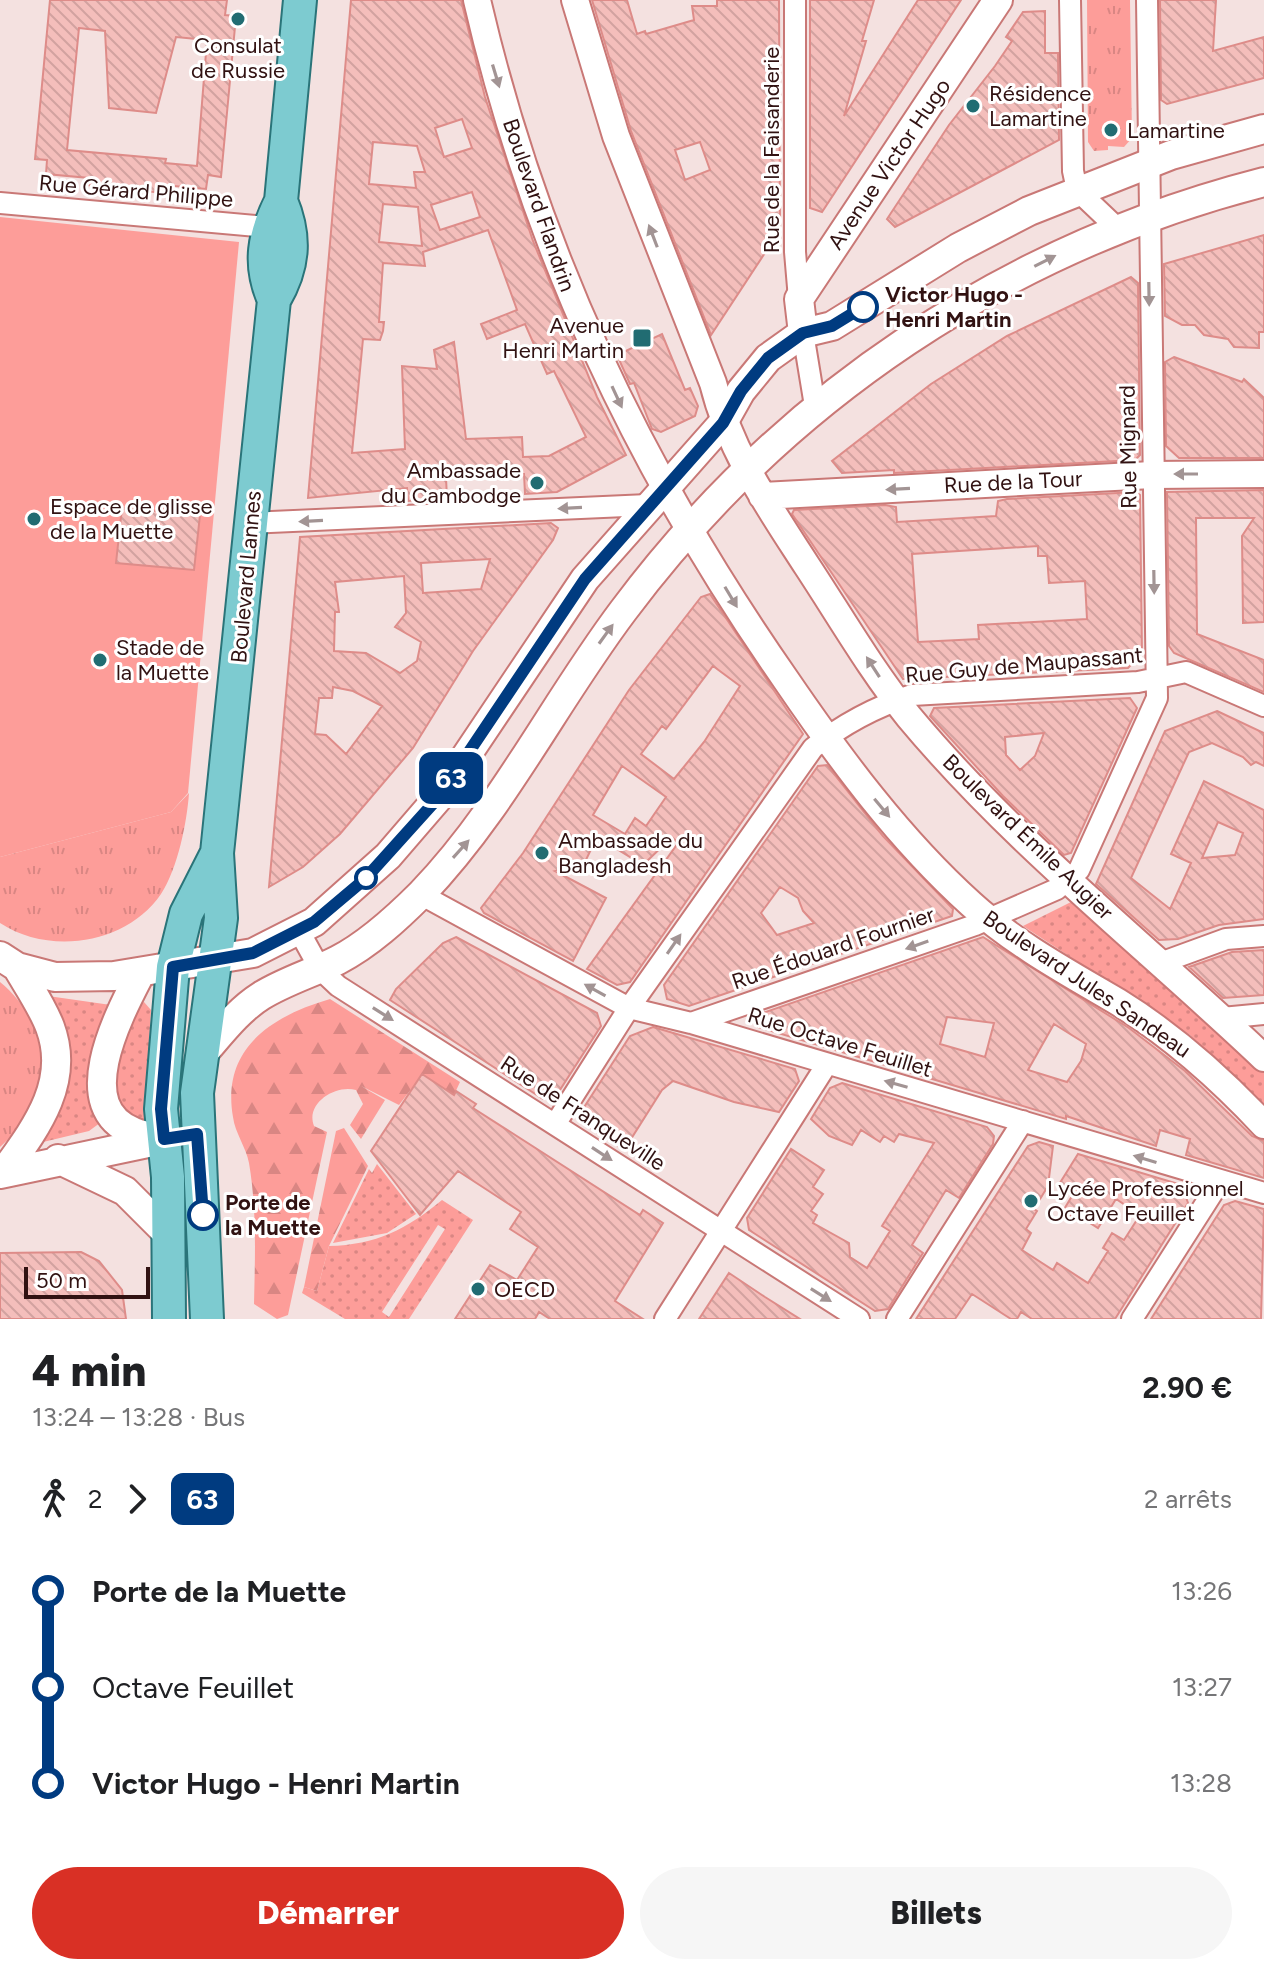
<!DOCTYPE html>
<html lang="fr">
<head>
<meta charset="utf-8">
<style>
	:root { --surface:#fff; --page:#f6f6f6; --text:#202124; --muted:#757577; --accent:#d93025 }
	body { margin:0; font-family:Figtree,sans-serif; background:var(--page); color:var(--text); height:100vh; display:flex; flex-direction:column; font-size:30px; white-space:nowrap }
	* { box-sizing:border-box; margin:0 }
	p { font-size:26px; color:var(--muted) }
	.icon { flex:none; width:44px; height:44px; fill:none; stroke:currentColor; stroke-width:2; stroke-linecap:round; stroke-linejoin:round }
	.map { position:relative; height:1319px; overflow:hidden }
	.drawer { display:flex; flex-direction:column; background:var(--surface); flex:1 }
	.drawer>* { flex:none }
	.badge { padding:0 16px; border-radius:12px; font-size:28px; line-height:52px }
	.scale { position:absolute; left:24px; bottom:20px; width:126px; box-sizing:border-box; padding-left:8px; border:4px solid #311212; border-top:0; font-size:22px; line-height:28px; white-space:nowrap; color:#311212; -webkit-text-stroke:6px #fff; paint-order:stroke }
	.map>.badge { position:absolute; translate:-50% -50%; box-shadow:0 0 0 4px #fff }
	.legs { display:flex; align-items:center; gap:12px; height:88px; padding:0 32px; font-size:26px }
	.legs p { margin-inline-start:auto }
	.summary { display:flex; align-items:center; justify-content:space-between; height:136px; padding:0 32px }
	h1 { font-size:44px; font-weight:800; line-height:60px }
	.cta { display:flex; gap:16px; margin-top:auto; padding:16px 32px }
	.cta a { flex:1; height:92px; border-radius:48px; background:var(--accent); color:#fff; font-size:32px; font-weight:800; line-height:92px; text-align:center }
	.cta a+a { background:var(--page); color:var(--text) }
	ul { padding:0 32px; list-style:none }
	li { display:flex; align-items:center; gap:28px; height:96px; font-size:30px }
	li i { display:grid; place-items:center; width:12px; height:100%; margin:0 10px; background:currentColor }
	li i::after { content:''; width:20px; height:20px; margin:-10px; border:6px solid; border-radius:50%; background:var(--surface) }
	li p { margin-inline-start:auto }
	li:first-child i { background:linear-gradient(#0000 50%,currentColor 0) }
	li:last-child i { background:linear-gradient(currentColor 50%,#0000 0) }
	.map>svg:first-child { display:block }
	.grass { fill:url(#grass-dots); fill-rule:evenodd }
	.forest { fill:url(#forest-firs) }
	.park { fill:url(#park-tufts) }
	.pitch { fill:#fd9d99 }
	.building { fill:url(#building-back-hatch); stroke:#de8c89; stroke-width:2; fill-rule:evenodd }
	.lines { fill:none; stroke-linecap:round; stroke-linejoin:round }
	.minor-casing { stroke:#c97876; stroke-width:24 }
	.tertiary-casing { stroke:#c97876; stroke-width:30 }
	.secondary-casing { stroke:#c97876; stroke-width:32 }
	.primary-casing { stroke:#2a7479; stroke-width:36 }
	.minor { stroke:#fff; stroke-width:20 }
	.tertiary { stroke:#fff; stroke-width:26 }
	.secondary { stroke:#fff; stroke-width:28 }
	.primary { stroke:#7dcbd0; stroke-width:32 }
	.oneway { fill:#a29494 }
	.line-1-casing { stroke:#fff; stroke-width:18 }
	.line-1 { stroke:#003b80; stroke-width:12 }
	.poi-dot { fill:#216c72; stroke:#fff; stroke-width:3 }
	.stop-1-dot { fill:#fff; stroke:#003b80; stroke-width:4 }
	.labels { text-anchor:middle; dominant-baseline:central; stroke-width:6; stroke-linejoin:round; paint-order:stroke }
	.poi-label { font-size:22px; fill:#311212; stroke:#fff; text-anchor:start }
	.street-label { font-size:22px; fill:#311212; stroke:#fff }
	.stop-label { font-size:22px; font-weight:bold; fill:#311212; stroke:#fff; text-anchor:start }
</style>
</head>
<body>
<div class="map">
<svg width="1264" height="1319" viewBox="0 0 1264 1319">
	<defs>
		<pattern id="grass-dots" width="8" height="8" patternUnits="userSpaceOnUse" patternTransform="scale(2)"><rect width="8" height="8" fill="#fd9d99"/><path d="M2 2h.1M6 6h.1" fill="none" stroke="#d98683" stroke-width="1.8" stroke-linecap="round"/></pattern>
		<pattern id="forest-firs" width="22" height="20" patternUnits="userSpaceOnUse" patternTransform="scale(2)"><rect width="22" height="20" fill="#fd9d99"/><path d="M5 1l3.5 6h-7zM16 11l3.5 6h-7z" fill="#d98683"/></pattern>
		<pattern id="park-tufts" width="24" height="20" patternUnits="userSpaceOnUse" patternTransform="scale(2)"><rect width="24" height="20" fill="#fd9d99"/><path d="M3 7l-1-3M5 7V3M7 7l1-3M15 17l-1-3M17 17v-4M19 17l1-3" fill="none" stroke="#d98683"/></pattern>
		<pattern id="building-back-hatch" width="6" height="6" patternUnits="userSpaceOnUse" patternTransform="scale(2)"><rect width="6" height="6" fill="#f4bebb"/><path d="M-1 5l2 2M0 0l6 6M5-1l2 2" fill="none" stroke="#d2a2a0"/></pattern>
	</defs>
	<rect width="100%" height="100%" fill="#f4e1e0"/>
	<path class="grass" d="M1073,901L1264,1073V1104L1190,1035L1023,926Z
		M48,996L111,1005L104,1120L89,1131L39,1143Z
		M144,1002L151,1010L145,1122L124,1115L110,1079L138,1005Z
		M377,1164L416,1214L387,1233L333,1243L369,1169L372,1173Z
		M442,1200L473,1220L409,1319H345L302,1293L304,1287L317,1291L329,1246C376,1245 407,1229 442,1200ZM438,1225L445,1229L389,1317L382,1312Z"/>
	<path class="forest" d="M330,999L460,1082L454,1095L422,1075L399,1105L361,1086L385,1100L361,1139L350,1125L363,1104L356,1090C336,1084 305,1103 314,1126L327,1132L288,1315L277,1319L254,1304C255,1257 257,1210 249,1163C246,1147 235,1133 233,1117C221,1048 272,1016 330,999Z
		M344,1128L368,1166L329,1246L317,1291L304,1287L336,1131Z"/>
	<path class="park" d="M1087,0H1130L1132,138L1124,147L1108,146V150L1094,151L1088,142Z
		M189,793C187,822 178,868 161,894C127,944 50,956 0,923V857L171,812Z
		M0,982C56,1028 53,1101 0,1147Z"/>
	<path class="pitch" d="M0,217L239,242L188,793L171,812L0,857Z"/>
	<path class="building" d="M50,0H227L225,15L236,16L221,177L208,175L206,189L164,185L163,193L88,185L89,178L46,174L47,160L35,159ZM79,28L105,31L109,108L156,113L176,37L207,40L197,166L165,163L166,159L67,150Z
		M351,0H461L485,97L533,241L597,397L626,455L557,492L525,494L524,474L446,478L447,498L408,501L407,488L308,498ZM462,119L472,148L444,157L435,128ZM373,142L417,146L425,172H414L416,188L369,184ZM472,192L480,217L440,230L431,205ZM383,204L418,207L422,246L379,242ZM488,230L517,310L481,324L487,339L525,324L547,374L554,371L586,437L549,456L523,457L522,437L466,439L454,342L434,350L437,369L402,366L405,449L352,453L363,339L380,340L383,331L384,322H379L383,263L425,266L423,252Z
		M592,0H627L637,34L645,31L646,34L694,20L692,6H717V0H779L780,230L711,335L631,131ZM700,142L710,170L685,180L675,150Z
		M810,0H874L862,41H866L844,116L918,0H961L822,212L810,208Z
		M1160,0H1216L1213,51L1264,37V78L1167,104L1161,100Z
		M1045,11V53H1058L1059,140L895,227L887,219L949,125L995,66L1012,41L1006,37L1023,12Z
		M1264,235V332H1259V348L1234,347L1228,339L1204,335L1195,325H1182L1165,316L1164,264Z
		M1131,277L1138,283L1140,455L1135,460L894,473V470L842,473L832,461L931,384L1007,336Z
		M662,334L685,390L690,388L698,406L695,416L661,432L652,429L634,383L630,384L617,355Z
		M1174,357L1242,382L1244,379L1264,398V458H1179L1166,446L1165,362Z
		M1264,490V622L1243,623L1242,536L1254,518H1196L1197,634L1264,660V692L1174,653L1169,646L1167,492Z
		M1136,492L1140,495L1142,653L1128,668L903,679L792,514L794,510L885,505L896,507L897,522L996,516L998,501L1007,499ZM1038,546V556H1047L1049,583L1085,581L1087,619L978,625L979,639L918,642L912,554Z
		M122,508L200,515L194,570L116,563Z
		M551,523L558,528L553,540L473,651L413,748L340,834L303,867L269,887L300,537ZM490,559L481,589L423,593L421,563ZM404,576L406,613L395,627L421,642L417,661L400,673L366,653L334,651L335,612H339L335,582ZM333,687L353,691L382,706L346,754L326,735L315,734L319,698H332Z
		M710,594L803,734L630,982L617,985L587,969L678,843L672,837L643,865L597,837L584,864L555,871L606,898L573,961L484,913L481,908L523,853L629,690L701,597ZM713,666L740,686L704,742L674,779L641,754L662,726L666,729ZM622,766L666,797L646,826L635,818L625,834L593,815Z
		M1130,698L1137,708L1071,853L1064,855L1003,796L930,716L934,708ZM1044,733L1035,756L1020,770L1006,755L1005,737Z
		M1217,711L1264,733V766L1256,762L1251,765L1243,757L1212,743L1189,752L1131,878L1170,909L1191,863L1171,854L1204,781L1264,810V919L1219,925L1178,939L1159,940L1096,884L1165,731ZM1218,822L1243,833L1235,855L1202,858Z
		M827,765L883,836L953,909L952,916L689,1006L667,999L664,985L818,766ZM780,887L798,898L803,911L814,923L777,935L761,913Z
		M456,937L597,1013L601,1026L556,1096L543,1099L390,1000L396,989L443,943Z
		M983,937L1129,1028L1185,1071L1252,1136L1264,1141V1178L1186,1155L1190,1139L1160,1130L1156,1146L1066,1116V1119L758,1027L757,1015ZM947,1017L994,1023L985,1057L940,1044ZM1054,1024L1086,1044L1081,1061L1067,1082L1028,1070Z
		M1264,950V995L1223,998L1189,967L1232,952Z
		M653,1027L795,1069L799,1081L779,1112L734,1102L673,1081L662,1090L624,1150L584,1124L581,1112L630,1036Z
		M422,1074L454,1095L456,1091L476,1104L473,1108L640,1215L643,1210L663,1223L615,1301L643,1319H550L539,1312L535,1319H455L490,1265L517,1280L538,1247L510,1229L521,1212L458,1171L420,1215L371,1151Z
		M842,1083L987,1127L994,1136L993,1144L959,1198L946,1190L912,1245L923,1253L888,1309L875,1311L749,1230L747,1218L791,1149L824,1170L813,1187L823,1194L811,1211L817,1215L813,1223L849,1243L850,1257L867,1268L890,1231L882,1226L934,1143L899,1134L894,1142L884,1136L880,1142L861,1130L852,1145L829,1136L811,1119L830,1088Z
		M1039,1142L1053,1146L1048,1186L1034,1209L1037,1211L1026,1229L1031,1233L1022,1250L1053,1270L1057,1263L1088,1283L1108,1251L1103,1248L1112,1233L1124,1240L1140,1215L1116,1199L1098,1228L1082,1218L1079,1222L1063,1211L1072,1196L1058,1186L1078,1154L1182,1185L1188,1203L1115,1319H1032L1021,1312L1017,1319H1011L972,1294L955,1319H916L1028,1146Z
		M1235,1201L1264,1209L1261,1319H1151L1224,1205Z
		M81,1252L99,1261L122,1290L126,1319H0V1253Z
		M729,1273L765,1297L800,1319H699Z"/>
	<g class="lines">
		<defs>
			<path id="minor" d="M795,0V252L799,299
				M1070,0L1073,171L1077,190L1117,228
				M0,203L268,227
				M803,333L815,406
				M250,523L648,505
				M420,894L629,1008L691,1023L1264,1193
				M299,931L320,969L338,986L859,1319
				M1163,962L1226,939L1264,936
				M1222,1018L1264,1014
				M691,1023L975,925L1057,889L1079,870L1157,698L1147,0
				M556,1123L629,1008L813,748C843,724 875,707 912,695L1138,682L1186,672L1264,706
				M665,1319L827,1064
				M897,1319L1023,1121
				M1132,1319L1220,1181"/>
			<path id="tertiary" d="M477,0C535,251 639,469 786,680C840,759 899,839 971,904C1015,944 1067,972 1118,1002C1173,1036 1220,1078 1264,1125
				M575,0L616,136L713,383C730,452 769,507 807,566C840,616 871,670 909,717C1014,843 1145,945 1264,1058
				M762,496L1152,475L1264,474"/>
			<path id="secondary" d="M803,333L799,299L998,0
				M0,956L17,967L55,977L114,976L253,953L314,922L388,856L438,798L585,579L723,423L741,391L768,358L803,333L832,326L958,248L1029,211L1171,155L1264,129
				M141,972C121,1011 68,1107 134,1132C143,1136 154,1137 164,1139
				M201,1056C219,1036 237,1011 261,996C285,981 313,973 338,960C369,944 397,918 421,894C502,810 553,704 623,611C782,398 1006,248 1264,182
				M58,1159L125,1191L169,1235
				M4,1172C35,1129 71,1083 50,1027C42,1006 28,986 17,967
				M0,1174L157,1141"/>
			<path id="primary" d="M274,300C258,264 264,235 281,201L300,0
				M169,1319L168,1177L161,1109L173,967L186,914L217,853
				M207,1319L197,1093L221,918L217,853L274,300C294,266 296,237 281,201"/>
		</defs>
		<use href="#minor" class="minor-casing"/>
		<use href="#tertiary" class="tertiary-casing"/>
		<use href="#secondary" class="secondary-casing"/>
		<use href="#primary" class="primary-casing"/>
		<use href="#minor" class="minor"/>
		<use href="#tertiary" class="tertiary"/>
		<use href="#secondary" class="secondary"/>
		<use href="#primary" class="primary"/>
	</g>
	<defs><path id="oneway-solid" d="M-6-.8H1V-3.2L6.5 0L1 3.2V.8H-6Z" transform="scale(2)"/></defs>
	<g class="oneway">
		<use href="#oneway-solid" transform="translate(496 76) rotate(73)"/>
		<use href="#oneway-solid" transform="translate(653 236) rotate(-111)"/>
		<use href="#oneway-solid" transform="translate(1045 261) rotate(-27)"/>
		<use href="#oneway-solid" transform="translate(1149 294) rotate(89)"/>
		<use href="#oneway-solid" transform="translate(617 397) rotate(65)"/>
		<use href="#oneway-solid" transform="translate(1186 474) rotate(180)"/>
		<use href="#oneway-solid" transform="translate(898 489) rotate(177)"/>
		<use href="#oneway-solid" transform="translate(570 508) rotate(177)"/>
		<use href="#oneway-solid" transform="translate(311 521) rotate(177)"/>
		<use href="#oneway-solid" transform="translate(1154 582) rotate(89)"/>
		<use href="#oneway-solid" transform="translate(731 597) rotate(59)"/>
		<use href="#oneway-solid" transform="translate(606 634) rotate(-54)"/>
		<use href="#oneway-solid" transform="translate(873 667) rotate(-123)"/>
		<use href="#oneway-solid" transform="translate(882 808) rotate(50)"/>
		<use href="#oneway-solid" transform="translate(461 849) rotate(-48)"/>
		<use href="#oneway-solid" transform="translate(674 944) rotate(-55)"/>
		<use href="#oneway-solid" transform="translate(917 945) rotate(161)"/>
		<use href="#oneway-solid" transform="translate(595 990) rotate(-151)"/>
		<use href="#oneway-solid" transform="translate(383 1014) rotate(32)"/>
		<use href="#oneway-solid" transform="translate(896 1084) rotate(-164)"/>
		<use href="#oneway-solid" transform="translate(602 1154) rotate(33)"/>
		<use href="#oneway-solid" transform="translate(1145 1159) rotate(-163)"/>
		<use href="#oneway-solid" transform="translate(821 1295) rotate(32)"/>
	</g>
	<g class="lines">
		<defs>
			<path id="line-1" d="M203,1215L197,1134L164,1139L161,1109L173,967L253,953L314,922L365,879L438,798L585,579L723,423L741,391L768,358L803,333L832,326L863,307"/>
		</defs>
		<use href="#line-1" class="line-1-casing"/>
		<use href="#line-1" class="line-1"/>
	</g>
	<g class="poi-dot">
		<circle cx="238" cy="19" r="8"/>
		<circle cx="973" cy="106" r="8"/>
		<circle cx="1111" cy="130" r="8"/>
		<rect x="632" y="328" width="20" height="20" rx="4"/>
		<circle cx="537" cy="483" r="8"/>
		<circle cx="34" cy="519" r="8"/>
		<circle cx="100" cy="660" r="8"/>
		<circle cx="542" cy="853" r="8"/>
		<circle cx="1031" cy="1201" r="8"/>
		<circle cx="478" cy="1289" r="8"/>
	</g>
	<g class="stop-1-dot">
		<circle cx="863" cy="307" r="14"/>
		<circle cx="366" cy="878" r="10"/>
		<circle cx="203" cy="1215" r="14"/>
	</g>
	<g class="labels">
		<g class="poi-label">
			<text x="238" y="45" text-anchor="middle">Consulat<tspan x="238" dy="25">de Russie</tspan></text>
			<text x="989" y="93">Résidence<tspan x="989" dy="25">Lamartine</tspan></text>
			<text x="1127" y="130">Lamartine</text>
			<text x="624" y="325" text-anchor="end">Avenue<tspan x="624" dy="25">Henri Martin</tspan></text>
			<text x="521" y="470" text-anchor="end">Ambassade<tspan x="521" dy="25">du Cambodge</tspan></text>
			<text x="50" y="506">Espace de glisse<tspan x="50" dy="25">de la Muette</tspan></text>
			<text x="116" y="647">Stade de<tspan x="116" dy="25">la Muette</tspan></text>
			<text x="558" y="840">Ambassade du<tspan x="558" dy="25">Bangladesh</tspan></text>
			<text x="1047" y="1188">Lycée Professionnel<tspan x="1047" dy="25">Octave Feuillet</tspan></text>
			<text x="494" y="1289">OECD</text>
		</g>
		<g class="street-label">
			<text transform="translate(771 150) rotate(-90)">Rue de la Faisanderie</text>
			<text transform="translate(889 164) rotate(-56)">Avenue Victor Hugo</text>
			<text transform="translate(136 191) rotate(5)">Rue Gérard Philippe</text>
			<text transform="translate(539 205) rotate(71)">Boulevard Flandrin</text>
			<text transform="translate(1128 447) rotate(-91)">Rue Mignard</text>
			<text transform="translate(1013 482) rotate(-3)">Rue de la Tour</text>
			<text transform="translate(246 577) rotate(-85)">Boulevard Lannes</text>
			<text transform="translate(1024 665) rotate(-5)">Rue Guy de Maupassant</text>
			<text transform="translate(1028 837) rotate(44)">Boulevard Émile Augier</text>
			<text transform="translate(833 948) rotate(-19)">Rue Édouard Fournier</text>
			<text transform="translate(1087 984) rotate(34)">Boulevard Jules Sandeau</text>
			<text transform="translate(840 1042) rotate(17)">Rue Octave Feuillet</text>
			<text transform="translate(583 1113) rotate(33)">Rue de Franqueville</text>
		</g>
		<g class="stop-label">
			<text x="885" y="294">Victor Hugo -<tspan x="885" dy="25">Henri Martin</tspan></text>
			<text x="225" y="1202">Porte de<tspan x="225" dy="25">la Muette</tspan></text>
		</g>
	</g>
</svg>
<div class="scale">50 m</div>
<b class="badge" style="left:451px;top:778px;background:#003b80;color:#fff">63</b>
</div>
<section class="drawer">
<div class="summary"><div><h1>4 min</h1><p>13:24 – 13:28 · Bus</p></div><b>2.90 €</b></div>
<div class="legs"><svg class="icon" aria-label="walk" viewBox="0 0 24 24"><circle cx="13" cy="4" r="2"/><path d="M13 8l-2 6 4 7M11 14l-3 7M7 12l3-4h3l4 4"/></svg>2<svg class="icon" aria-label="forward" viewBox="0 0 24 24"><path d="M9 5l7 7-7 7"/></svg><b class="badge" style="background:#003b80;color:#fff">63</b><p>2 arrêts</p></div>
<ul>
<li><i style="color:#003b80"></i><b>Porte de la Muette</b><p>13:26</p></li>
<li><i style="color:#003b80"></i><span>Octave Feuillet</span><p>13:27</p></li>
<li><i style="color:#003b80"></i><b>Victor Hugo - Henri Martin</b><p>13:28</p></li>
</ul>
<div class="cta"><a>Démarrer</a><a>Billets</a></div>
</section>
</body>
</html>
